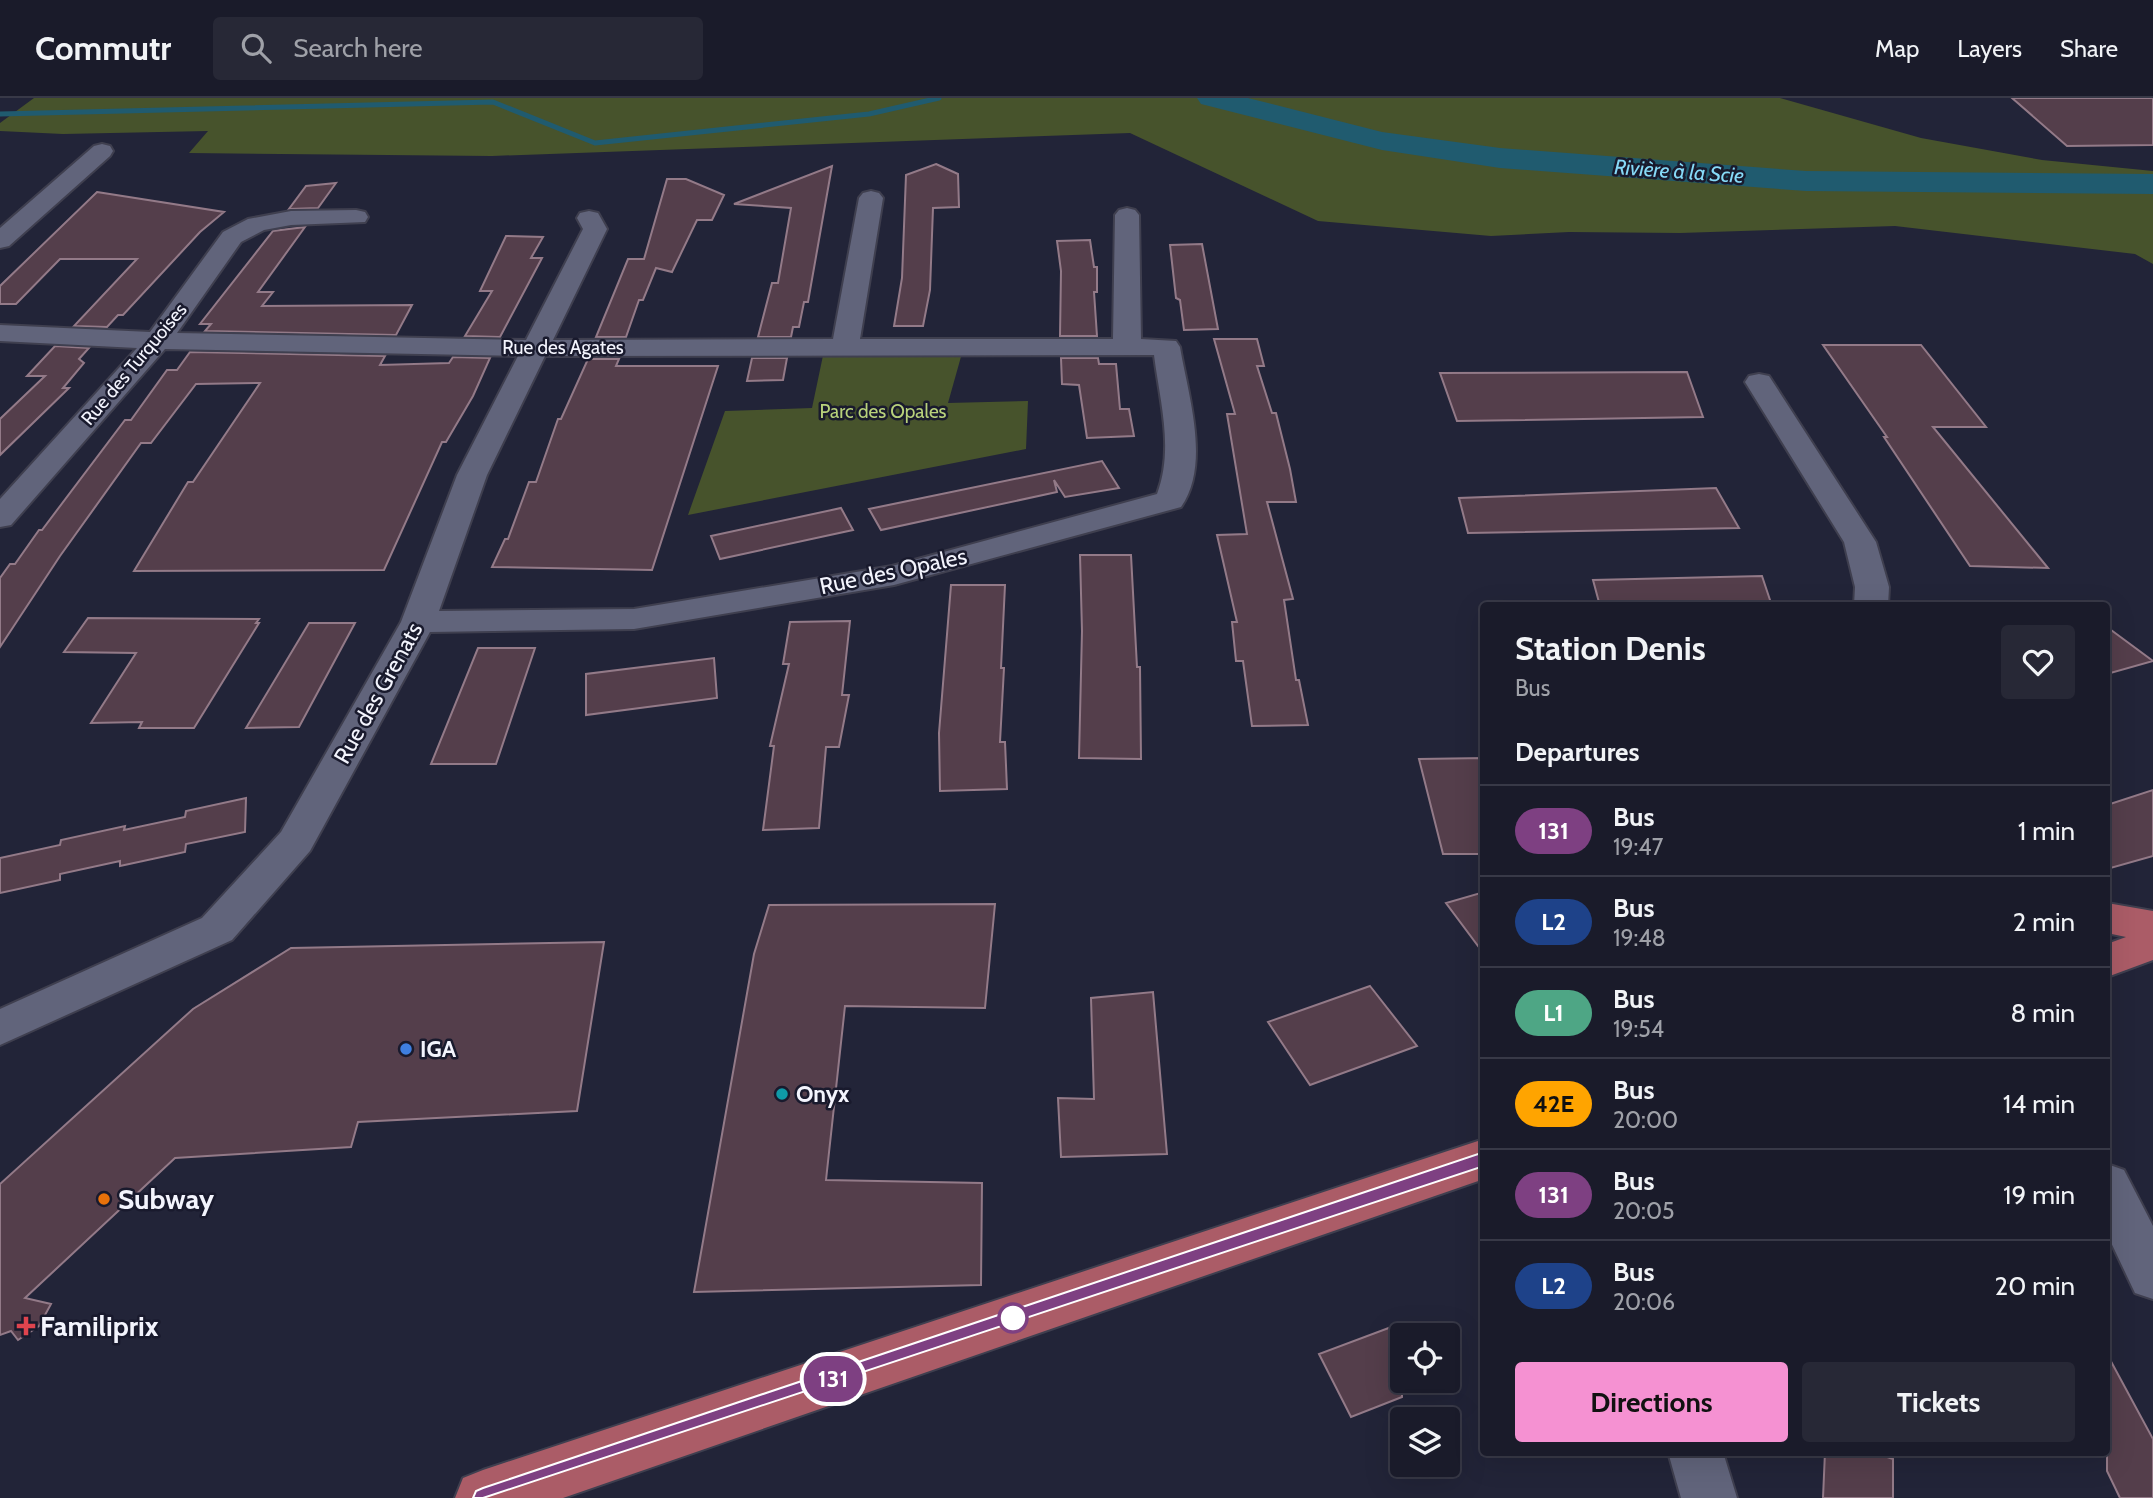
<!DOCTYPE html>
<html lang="en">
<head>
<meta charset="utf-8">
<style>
	:root { --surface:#1a1b2a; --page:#272836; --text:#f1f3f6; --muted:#9fa1a8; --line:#383947; --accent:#f591d2 }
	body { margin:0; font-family:Cabin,sans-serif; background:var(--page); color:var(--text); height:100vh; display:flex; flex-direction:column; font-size:26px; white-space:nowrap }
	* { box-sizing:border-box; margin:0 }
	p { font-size:23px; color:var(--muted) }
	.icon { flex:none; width:38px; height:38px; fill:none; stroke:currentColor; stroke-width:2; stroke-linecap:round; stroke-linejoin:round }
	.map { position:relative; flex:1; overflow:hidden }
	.panel { position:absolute; left:1480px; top:504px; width:630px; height:854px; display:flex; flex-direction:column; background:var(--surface); border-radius:7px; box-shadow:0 7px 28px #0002,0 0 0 2px var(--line) }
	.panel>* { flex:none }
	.badge { padding:0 14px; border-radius:23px; font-size:24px; line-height:46px }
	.fabs { position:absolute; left:1390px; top:1225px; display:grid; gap:14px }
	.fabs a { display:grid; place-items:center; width:70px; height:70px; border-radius:7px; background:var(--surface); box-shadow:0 7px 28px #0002,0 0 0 2px var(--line); font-size:35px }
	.map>.badge { position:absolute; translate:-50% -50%; box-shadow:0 0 0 4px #fff }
	h2 { padding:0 35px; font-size:26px; line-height:63px }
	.round { display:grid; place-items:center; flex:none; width:74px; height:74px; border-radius:7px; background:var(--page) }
	.overview { display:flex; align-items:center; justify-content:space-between; height:119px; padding:0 35px }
	h1 { font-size:33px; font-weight:700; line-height:52px }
	.cta { display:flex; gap:14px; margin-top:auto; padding:14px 35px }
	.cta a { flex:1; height:80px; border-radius:7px; background:var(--accent); color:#111; font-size:28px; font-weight:700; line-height:80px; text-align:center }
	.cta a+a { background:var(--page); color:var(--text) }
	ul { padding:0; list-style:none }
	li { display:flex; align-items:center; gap:21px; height:91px; padding:0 35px; border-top:2px solid var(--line) }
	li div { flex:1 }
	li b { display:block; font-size:26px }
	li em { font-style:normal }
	li .badge { min-width:77px; font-weight:700; text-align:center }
	header { display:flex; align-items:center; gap:42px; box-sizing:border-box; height:98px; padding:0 35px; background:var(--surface); border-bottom:2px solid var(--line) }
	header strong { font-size:33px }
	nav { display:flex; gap:38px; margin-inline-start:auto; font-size:24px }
	.search { width:490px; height:63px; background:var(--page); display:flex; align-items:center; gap:18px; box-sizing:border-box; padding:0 24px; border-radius:7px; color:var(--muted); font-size:26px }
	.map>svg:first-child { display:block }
	.green { fill:#47532c }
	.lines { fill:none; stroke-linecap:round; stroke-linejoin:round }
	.stream { stroke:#205b6f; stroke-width:5 }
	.river { fill:#205b6f; fill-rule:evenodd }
	.building { fill:#543e4b; stroke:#937a88; stroke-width:2 }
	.minor-casing { stroke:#3f3f4f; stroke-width:4 }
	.major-casing { stroke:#3f3f4f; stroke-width:4 }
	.minor { fill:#61647b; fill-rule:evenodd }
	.major { fill:#ab5c67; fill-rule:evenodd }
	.line { fill:#7e4082; stroke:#fff; stroke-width:2 }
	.shop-dot { fill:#3f7fe0; stroke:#191a2d; stroke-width:2.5 }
	.culture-dot { fill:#0f9aa8; stroke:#191a2d; stroke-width:2.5 }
	.food-dot { fill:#e8710a; stroke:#191a2d; stroke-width:2.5 }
	.stop-dot { fill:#fff; stroke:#7e4082; stroke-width:3.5 }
	.health-dot { fill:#e0444e; stroke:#191a2d; stroke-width:2.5 }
	.labels { text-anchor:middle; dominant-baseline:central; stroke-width:5; stroke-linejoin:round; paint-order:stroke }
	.far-street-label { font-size:19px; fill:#f3f4fd; stroke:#191a2d }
	.far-park-label { font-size:19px; fill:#b8d17b; stroke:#191a2d }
	.far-water-label { font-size:21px; font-style:italic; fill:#86daf8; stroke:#191a2d }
	.street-label { font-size:23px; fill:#f3f4fd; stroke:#191a2d }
	.poi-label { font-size:23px; font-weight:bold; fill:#f3f4fd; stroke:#191a2d; text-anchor:start }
	.near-poi-label { font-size:28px; font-weight:bold; fill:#f3f4fd; stroke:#191a2d; text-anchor:start }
</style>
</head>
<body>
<header>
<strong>Commutr</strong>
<div class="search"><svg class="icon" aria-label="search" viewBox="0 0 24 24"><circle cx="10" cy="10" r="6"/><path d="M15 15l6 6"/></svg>Search here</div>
<nav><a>Map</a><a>Layers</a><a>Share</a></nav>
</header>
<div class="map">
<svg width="2153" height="1400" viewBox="0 0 2153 1400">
	<rect width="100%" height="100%" fill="#222438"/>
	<path class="green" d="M34,0H1780L1921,40L2042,62L2153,73V166L2135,156L1895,128L1680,135L1569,134L1491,138L1318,123L1130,35L492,58L189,55L208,33L63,36L0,33V25Z
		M825,248H964L948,305L1028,303L1026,351L688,417L725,313L812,310Z"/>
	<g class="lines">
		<path class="stream" d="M0,16L493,4L595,45L869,16L939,0"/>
		<path class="river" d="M1197,0H1248L1382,34L1500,50L1806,73L2153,76V96L1806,93L1500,70L1382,52L1201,6Z"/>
	</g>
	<path class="building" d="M2012,0H2153V47L2067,48Z
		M936,66L958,76L959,109L933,110L930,192L923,228H894L902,180L906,77Z
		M832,68L808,204H804L799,229H793L791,239H758L772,185H778L791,110L734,106Z
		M667,81H686L724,97L712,122H697L672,174L656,170L643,202H639L626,239H596L628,161H644Z
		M336,85L318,110L289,111L306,88Z
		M97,94L224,114L200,134L123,217H118L107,229L74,228L137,161H60L16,206H0V188Z
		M305,129L258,194H273L262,208L412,207L396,237L205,233L211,226H200L273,133Z
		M506,138L543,139L531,160H542L500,239L465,238L492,193H480Z
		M1090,142L1094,169H1097V194H1094L1097,238H1060L1061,173L1057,143Z
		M1202,146L1218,231L1184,232L1180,202L1176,200L1170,147Z
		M1214,241H1257L1264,268H1257L1272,315H1276L1290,371L1296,404H1267L1293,501L1284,502L1296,582H1299L1308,627L1252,628L1243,563H1236L1232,524H1237L1217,437L1247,436L1227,316H1235Z
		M1823,247H1921L1986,329H1933L2048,470L1970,468L1884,339H1887Z
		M55,248L89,250L79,261L84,265L63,290H69L0,357V321L45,278H27Z
		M190,254L385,258L380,267L449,265L453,259L490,260L473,298L446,344H442L384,472L134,473L188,384H193L260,285L196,286L151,345H141L60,458L0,549V480L10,466H15L39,432H42L125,322H131L167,272H177Z
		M752,260H787L783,282L747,283Z
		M1061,260H1098L1099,266H1116L1120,311H1129L1134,338L1087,340L1079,287L1062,286Z
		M588,261H619L616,268H718L652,472L492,469L505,441H508L529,384H536L558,321H561Z
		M1687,274L1703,319L1457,323L1440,275Z
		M1102,363L1119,390L1065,399L1054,382L1057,394L881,432L869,411Z
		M1716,390L1739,430L1468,435L1459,400Z
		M841,410L853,432L720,461L711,438Z
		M1080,457H1131L1137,569H1140L1141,661L1079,660L1082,533Z
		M1762,478L1772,508H1600L1593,482Z
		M951,487H1005L1001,570H1004L1000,644H1005L1007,691L940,693L939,635Z
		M88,520L259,521L256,525H259L194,630H139L142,624L91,625L136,555L64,554Z
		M850,523L842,597H849L839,649H826L819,730L763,732L774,648H770L789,566H783L790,524Z
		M309,525H355L299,629L246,630Z
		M2107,529L2153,563L2107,576Z
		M478,550H535L496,666H431Z
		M714,560L717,600L586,617V576Z
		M1484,660V756H1443L1419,661Z
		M2153,692V758L2107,771V707Z
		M246,700L245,734L186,746L185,754L120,768V763L60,776V782L0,795V760L60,747L61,742L125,728L124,732L185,719L186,713Z
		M1484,794V856L1446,805Z
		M995,806L985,910L845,908L826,1082L982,1085L981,1187L694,1194L754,856L769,807Z
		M604,844L577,1013L358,1024L351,1049L175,1060L25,1200L51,1206L39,1228L18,1242L11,1233L0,1237V1086L193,911L291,850Z
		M1370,888L1417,948L1310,987L1268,924Z
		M1153,894L1167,1056L1061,1059L1058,1000L1094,1001L1091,900Z
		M1402,1225V1299L1351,1319L1319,1256Z
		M2107,1256L2153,1341V1400H2120L2107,1373Z
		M1825,1354H1873L1893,1361V1400H1823Z"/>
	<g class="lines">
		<defs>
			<path id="minor" d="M102,46L110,48L113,53L110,58L9,148L0,150V130L94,48Z
				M871,93L879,95L883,100L860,241H1113L1115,117L1119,112L1127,110L1135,112L1139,117L1141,241L1176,243L1180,249C1188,297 1211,366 1181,409L894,487L634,531L430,534L310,753L232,842L0,947V911L202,820L281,734L401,524L457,377L518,258L165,251L11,427L0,429V401L137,250L0,243V227L150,234L223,134L248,121L291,113L356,112L365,114L368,119L365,124L291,127L264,132L241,144L177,235L526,242L583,131L577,120L580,115L589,113L598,115L607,131L553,242L833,241L859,100L863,95ZM1154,257C1160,304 1174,351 1157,396L892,468L634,511L439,513L487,377L545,258Z
				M1759,276L1769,278L1876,444L1889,489L1888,508H1854L1855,489L1844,444L1745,284L1749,278Z
				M2107,1066L2124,1072L2153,1128V1201L2135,1195L2107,1136Z
				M1668,1354H1723L1737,1400H1681Z"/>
			<path id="major" d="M2107,805L2153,813V862L2107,879V846L2126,839L2107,835Z
				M1484,1041V1081L563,1400H455L463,1380L483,1372Z"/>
		</defs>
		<use href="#minor" class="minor-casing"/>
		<use href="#major" class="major-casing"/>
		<use href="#minor" class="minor"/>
		<use href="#major" class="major"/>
	</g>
	<path class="line" d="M1484,1054L1490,1056L1492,1061L1490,1066L483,1400H473L476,1393L483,1390Z"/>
	<circle class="shop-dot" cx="406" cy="951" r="7"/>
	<circle class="culture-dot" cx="782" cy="996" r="7"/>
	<circle class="food-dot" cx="104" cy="1101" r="7"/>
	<circle class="stop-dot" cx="1013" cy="1220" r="14"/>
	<path class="health-dot" d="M22.5 1217.5h7v7h7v7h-7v7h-7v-7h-7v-7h7z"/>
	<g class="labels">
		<g class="far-street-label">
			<text x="563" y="249">Rue des Agates</text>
			<text transform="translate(134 266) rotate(-50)">Rue des Turquoises</text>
		</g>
		<g class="far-park-label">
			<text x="883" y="313">Parc des Opales</text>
		</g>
		<g class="far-water-label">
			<text transform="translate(1679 73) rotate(4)">Rivière à la Scie</text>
		</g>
		<g class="street-label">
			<text transform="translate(893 473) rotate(-12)">Rue des Opales</text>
			<text transform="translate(378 595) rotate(-61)">Rue des Grenats</text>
		</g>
		<g class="poi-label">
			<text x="420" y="951">IGA</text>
			<text x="796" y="996">Onyx</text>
		</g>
		<g class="near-poi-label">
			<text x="118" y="1101">Subway</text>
			<text x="40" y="1228">Familiprix</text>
		</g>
	</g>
</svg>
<div class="fabs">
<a><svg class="icon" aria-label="locate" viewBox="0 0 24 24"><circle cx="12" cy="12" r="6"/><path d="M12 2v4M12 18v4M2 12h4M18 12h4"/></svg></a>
<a><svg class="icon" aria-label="layers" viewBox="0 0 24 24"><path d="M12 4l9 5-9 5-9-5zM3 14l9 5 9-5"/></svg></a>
</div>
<b class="badge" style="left:833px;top:1281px;background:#7e4082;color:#fff">131</b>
<section class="panel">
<div class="overview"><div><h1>Station Denis</h1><p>Bus</p></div><a class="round"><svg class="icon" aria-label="heart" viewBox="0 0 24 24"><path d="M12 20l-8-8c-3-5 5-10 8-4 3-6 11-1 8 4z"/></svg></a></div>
<h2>Departures</h2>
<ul>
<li><span class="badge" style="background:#7e4082;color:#fff">131</span><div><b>Bus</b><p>19:47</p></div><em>1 min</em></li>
<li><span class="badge" style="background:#1e4289;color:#fff">L2</span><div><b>Bus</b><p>19:48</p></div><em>2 min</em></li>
<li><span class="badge" style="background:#4ea685;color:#fff">L1</span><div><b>Bus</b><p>19:54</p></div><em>8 min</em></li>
<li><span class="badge" style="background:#ffa400;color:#111">42E</span><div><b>Bus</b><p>20:00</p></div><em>14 min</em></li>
<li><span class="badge" style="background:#7e4082;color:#fff">131</span><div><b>Bus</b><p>20:05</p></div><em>19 min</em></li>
<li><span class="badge" style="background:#1e4289;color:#fff">L2</span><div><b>Bus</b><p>20:06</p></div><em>20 min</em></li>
</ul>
<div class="cta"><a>Directions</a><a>Tickets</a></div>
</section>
</div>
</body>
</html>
